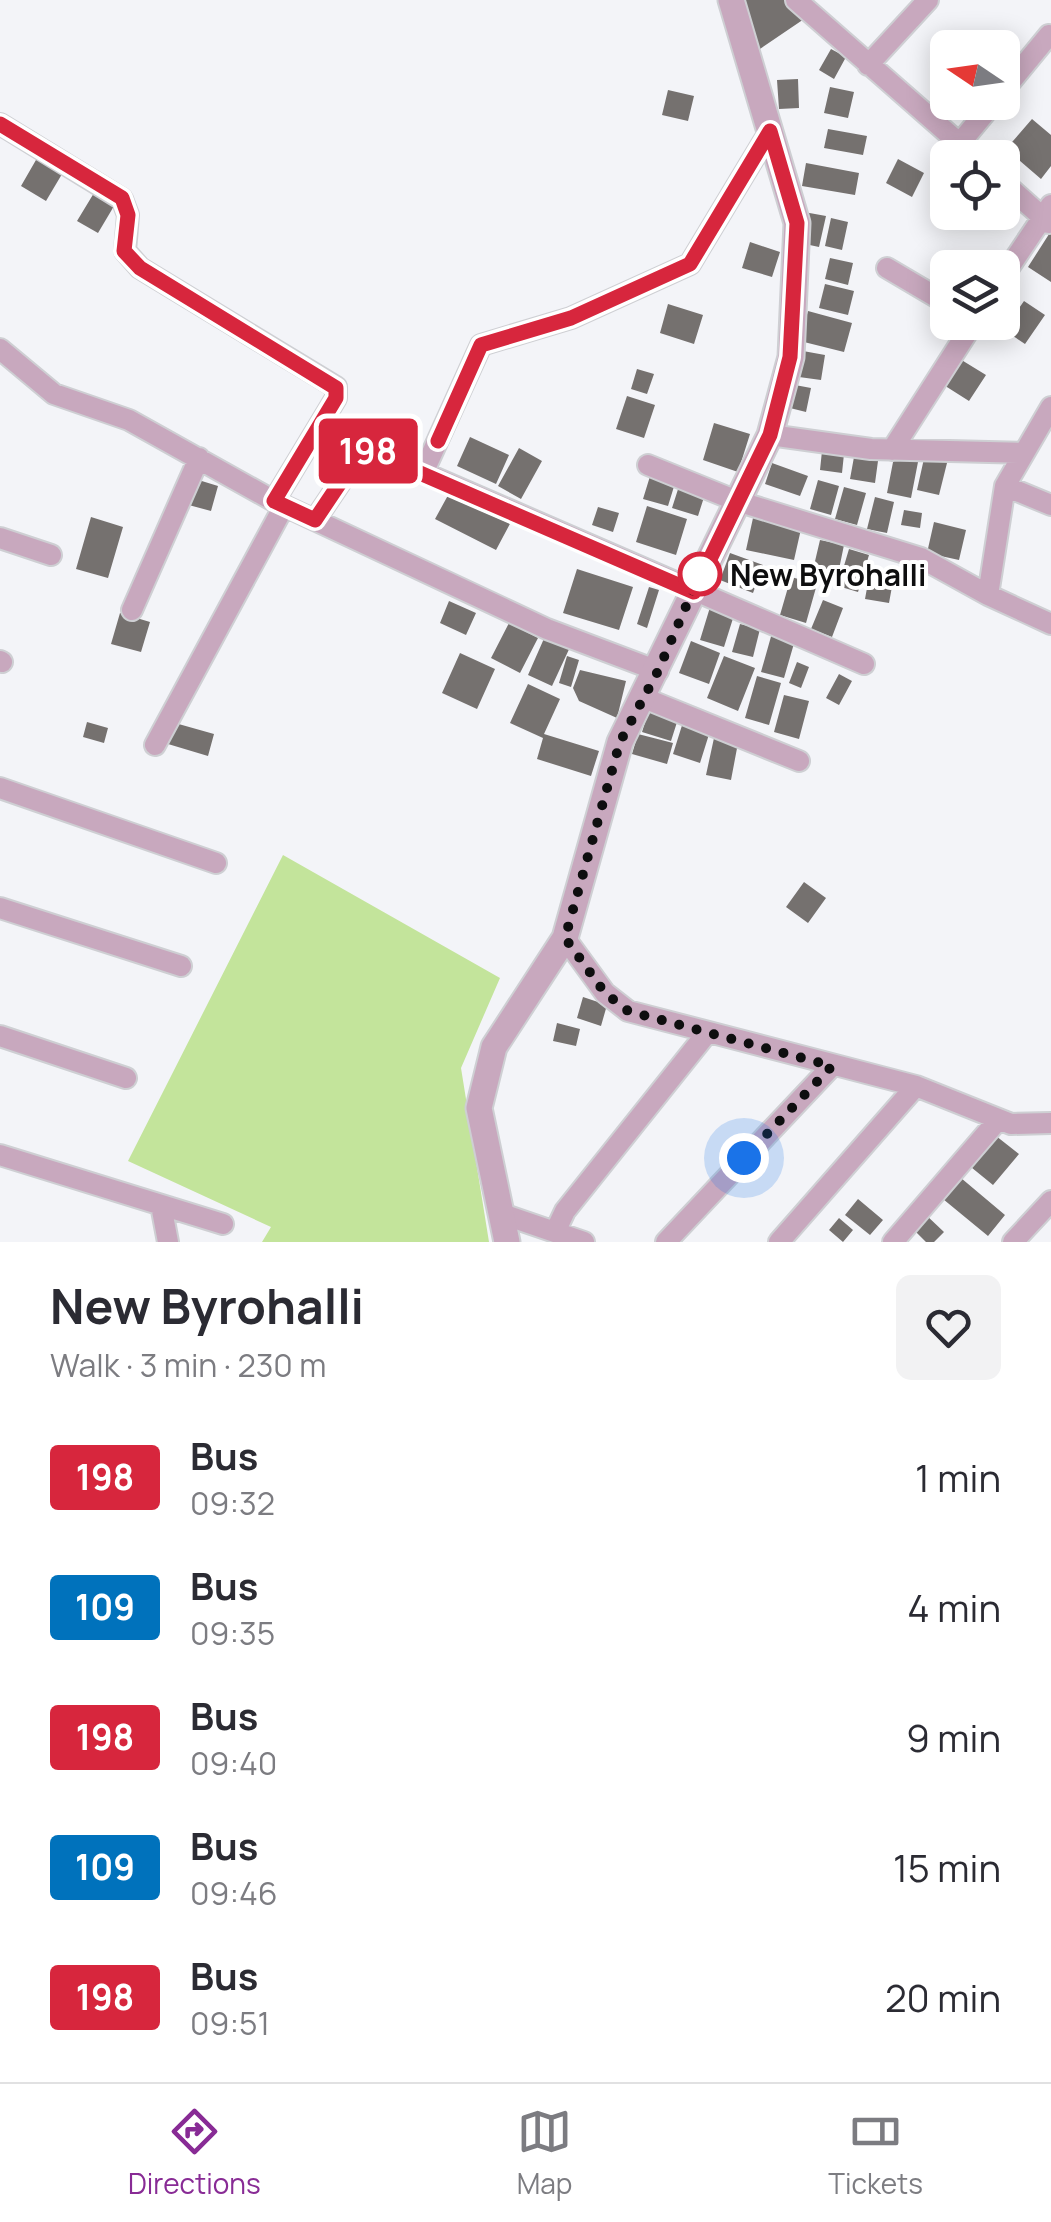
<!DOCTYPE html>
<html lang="en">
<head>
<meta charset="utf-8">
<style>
	:root { --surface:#fff; --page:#f2f2f3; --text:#2b2b33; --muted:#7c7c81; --line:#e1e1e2; --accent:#882b95 }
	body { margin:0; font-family:Manrope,sans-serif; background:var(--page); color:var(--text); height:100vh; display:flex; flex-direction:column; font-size:38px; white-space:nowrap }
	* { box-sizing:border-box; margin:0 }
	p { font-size:32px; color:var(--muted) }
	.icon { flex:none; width:55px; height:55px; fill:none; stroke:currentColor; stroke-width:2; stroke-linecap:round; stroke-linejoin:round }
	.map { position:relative; height:1242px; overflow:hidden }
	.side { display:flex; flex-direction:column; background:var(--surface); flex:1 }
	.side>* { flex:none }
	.badge { padding:0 20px; border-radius:8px; font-size:35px; line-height:65px }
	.needle { width:65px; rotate:283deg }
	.tools { position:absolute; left:930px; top:30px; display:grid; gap:20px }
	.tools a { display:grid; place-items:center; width:90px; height:90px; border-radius:15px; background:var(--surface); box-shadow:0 5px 25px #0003; font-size:50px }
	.you { position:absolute; width:50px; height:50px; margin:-25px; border:8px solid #fff; border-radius:50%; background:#1a73e8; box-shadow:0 0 0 15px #1a73e833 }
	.map>.badge { position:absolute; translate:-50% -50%; box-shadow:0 0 0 5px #fff }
	.round { display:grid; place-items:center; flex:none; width:105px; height:105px; border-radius:15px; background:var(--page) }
	.overview { display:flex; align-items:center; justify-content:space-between; height:170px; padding:0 50px }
	h1 { font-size:48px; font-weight:700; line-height:75px }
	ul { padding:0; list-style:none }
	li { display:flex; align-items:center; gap:30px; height:130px; padding:0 50px }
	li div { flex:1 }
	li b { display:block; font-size:38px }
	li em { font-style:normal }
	li .badge { min-width:110px; font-weight:700; text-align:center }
	.tab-bar { display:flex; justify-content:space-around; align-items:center; height:140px; border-top:2px solid var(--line); background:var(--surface); font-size:28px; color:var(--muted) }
	.tab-bar a { display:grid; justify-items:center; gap:5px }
	.tab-bar .current { color:var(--accent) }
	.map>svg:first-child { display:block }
	.green { fill:#c3e49b }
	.building { fill:#75716f }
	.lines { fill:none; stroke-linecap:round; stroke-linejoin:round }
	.minor-casing { stroke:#cecfd3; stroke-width:24 }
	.tertiary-casing { stroke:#cecfd3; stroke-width:29 }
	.minor { stroke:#c8a8be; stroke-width:20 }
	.tertiary { stroke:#c8a8be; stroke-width:25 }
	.line-casing { stroke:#fff; stroke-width:22 }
	.line { stroke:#d7263d; stroke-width:15 }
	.walk { stroke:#0e0e0f; stroke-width:10; stroke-dasharray:0 18 }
	.stop-dot { fill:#fff; stroke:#d7263d; stroke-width:5 }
	.labels { text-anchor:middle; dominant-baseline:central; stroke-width:8; stroke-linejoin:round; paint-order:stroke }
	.stop-label { font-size:30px; font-weight:bold; fill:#0e0e0f; stroke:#fff; text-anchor:start }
</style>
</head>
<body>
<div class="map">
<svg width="1051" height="1242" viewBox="0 0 1051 1242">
	<rect width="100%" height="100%" fill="#f3f4f8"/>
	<path class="green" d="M283,855L500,978L461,1068L489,1242H262L271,1227L128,1161Z"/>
	<path class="building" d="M739,0H789L807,17L757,51Z
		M831,49L846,57L834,79L819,70Z
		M798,79L799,108L779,109L777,80Z
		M830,87L854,92L848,118L824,113Z
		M668,90L694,96L688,121L662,115Z
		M1032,119L1051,135V166L1041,179L1006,149Z
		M828,129L867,136L863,155L824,148Z
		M40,153L65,169L46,201L21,186Z
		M898,159L924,173L912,197L886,183Z
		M806,163L859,173L855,195L802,186Z
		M97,188L117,201L98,233L77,221Z
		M804,212L826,216L819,247L805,244Z
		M831,218L848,222L842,250L825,246Z
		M1051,231V282L1028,267Z
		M750,242L780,252L772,277L742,268Z
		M830,258L853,263L848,285L825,279Z
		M825,284L854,291L848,315L819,308Z
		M1024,301L1045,315L1025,344L1004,330Z
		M668,304L703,315L694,344L660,333Z
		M808,311L852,323L844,352L800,341Z
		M803,351L825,355L821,380L799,377Z
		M955,356L986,375L969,401L939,382Z
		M637,369L654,374L647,394L631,389Z
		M795,385L811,388L806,412L790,408Z
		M627,396L655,405L644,438L616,429Z
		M714,423L750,434L738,472L703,460Z
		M470,437L509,455L496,484L457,466Z
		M519,448L542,461L521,499L498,486Z
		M822,451L844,454L842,473L820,470Z
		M925,454L948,459L939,495L917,490Z
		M854,457L878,461L875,483L850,479Z
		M894,457L918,462L911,498L887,493Z
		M772,463L808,476L800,496L765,484Z
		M651,473L676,480L668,506L643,499Z
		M192,478L218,486L211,511L185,504Z
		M818,480L839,486L831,515L810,509Z
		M680,483L706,491L698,516L672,508Z
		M844,487L866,493L857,525L835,519Z
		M452,488L512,520L496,550L435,519Z
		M875,497L894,502L887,533L867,529Z
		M647,506L687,519L676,555L636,542Z
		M598,507L619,513L613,532L592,525Z
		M904,510L922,513L920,528L901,525Z
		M91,517L123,527L108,578L76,569Z
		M753,518L801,529L794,560L746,550Z
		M934,522L966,530L959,560L927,553Z
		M820,540L844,545L837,579L812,574Z
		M849,549L869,555L858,592L838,586Z
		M730,553L763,565L753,593L720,580Z
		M577,569L633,587L619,630L563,613Z
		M791,577L817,584L806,623L780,615Z
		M869,577L893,581L889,603L865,599Z
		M649,587L659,590L647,628L637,624Z
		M823,600L843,608L832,637L811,629Z
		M449,601L476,613L466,635L440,623Z
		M711,604L735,612L724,647L700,640Z
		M120,613L150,622L141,652L111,644Z
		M509,623L538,638L520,673L491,658Z
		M740,624L760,629L753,657L732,652Z
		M772,633L795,640L784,678L761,672Z
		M546,634L571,645L552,686L528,675Z
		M691,641L720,653L709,684L679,673Z
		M460,653L495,669L477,709L442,693Z
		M567,656L579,660L571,687L559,683Z
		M724,656L755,668L738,711L707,698Z
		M797,662L809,667L801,688L789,683Z
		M580,670L626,681L617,718L579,701L573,688Z
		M839,674L852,681L839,705L826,698Z
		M757,676L781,683L769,725L745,718Z
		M528,684L560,699L544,734L599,751L591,776L537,759L543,738L510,723Z
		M784,695L809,701L799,739L774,732Z
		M649,710L678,719L671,741L642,732Z
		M684,719L711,728L700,763L673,754Z
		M87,722L108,728L104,743L83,737Z
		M175,723L214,734L208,756L168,744Z
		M638,734L673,743L667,764L632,754Z
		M714,738L738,743L731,780L706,775Z
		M804,882L826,898L808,923L786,907Z
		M583,997L607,1005L601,1026L577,1018Z
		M557,1023L580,1029L576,1046L553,1041Z
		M991,1132L1019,1154L993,1185L966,1163Z
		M961,1178L1005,1215L988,1236L943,1199Z
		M858,1199L883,1220L870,1235L845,1215Z
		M925,1214L944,1232L934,1242H926L912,1228Z
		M839,1218L853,1230L843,1242L829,1230Z"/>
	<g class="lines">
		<defs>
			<path id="minor" d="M796,0L976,158
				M868,65L928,0
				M1002,92L1049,35
				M0,124L122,199L128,215L125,251L140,268L336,387V398L274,501
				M960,143L994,102
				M1002,181L1049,223
				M887,268L948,304
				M1002,278L1051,205
				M0,349L54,394L129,420L274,501L547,629L658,671
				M1051,407L1005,486L1051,505
				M770,435L871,449L1023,453
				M892,450L974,322
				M648,465L737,501L921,558L988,595
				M423,473L481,345L571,318L690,264L770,131
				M1005,486L988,595L1051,624
				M315,520L358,456L367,450L378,453L864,664
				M0,538L51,555
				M132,610L199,458
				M0,661L2,662
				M644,698L799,761
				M155,745L284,506
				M0,788L216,863
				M0,908L181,966
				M565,938L605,993L628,1011L916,1086L1011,1124L1051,1123
				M0,1036L126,1078
				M0,1155L223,1224
				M161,1205L168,1242
				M502,1214L584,1242
				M555,1232L565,1211L707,1033
				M666,1242L832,1066
				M779,1242L916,1086
				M893,1242L998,1120
				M1013,1242L1051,1201"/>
			<path id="tertiary" d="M507,1242L479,1108L494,1047L565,938L620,742L770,435L791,357L797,223L731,0"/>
		</defs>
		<use href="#minor" class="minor-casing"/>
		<use href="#tertiary" class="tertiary-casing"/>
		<use href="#minor" class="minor"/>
		<use href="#tertiary" class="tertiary"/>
	</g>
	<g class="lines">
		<defs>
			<path id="line" d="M0,124L122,198L128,215L124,251L140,268L336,388V398L274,501L315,520L358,456L367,450L694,592L770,435L790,357L797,223L770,131L690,264L571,318L481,345L438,441"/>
		</defs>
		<use href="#line" class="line-casing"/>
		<use href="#line" class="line"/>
		<path class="walk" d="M700,574L658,671L620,742L565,938L605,993L628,1011L832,1066L744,1158"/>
	</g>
	<circle class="stop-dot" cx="700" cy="574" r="20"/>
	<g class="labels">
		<g class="stop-label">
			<text x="730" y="574">New Byrohalli</text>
		</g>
	</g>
</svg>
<div class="tools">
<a><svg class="needle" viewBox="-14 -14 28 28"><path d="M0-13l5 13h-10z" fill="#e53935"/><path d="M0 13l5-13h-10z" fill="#7c7c81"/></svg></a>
<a><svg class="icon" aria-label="locate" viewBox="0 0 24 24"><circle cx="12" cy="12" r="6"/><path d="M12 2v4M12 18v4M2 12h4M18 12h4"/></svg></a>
<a><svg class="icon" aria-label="layers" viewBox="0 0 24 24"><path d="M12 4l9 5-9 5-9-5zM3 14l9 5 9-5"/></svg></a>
</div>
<div class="you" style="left:744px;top:1158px"></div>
<b class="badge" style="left:368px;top:451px;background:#d7263d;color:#fff">198</b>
</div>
<section class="side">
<div class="overview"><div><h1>New Byrohalli</h1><p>Walk · 3 min · 230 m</p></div><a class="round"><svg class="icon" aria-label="heart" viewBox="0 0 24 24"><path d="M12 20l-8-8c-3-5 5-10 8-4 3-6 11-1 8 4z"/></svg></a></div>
<ul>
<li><span class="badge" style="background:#d7263d;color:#fff">198</span><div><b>Bus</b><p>09:32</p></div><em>1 min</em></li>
<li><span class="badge" style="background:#0072bc;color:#fff">109</span><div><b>Bus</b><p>09:35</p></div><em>4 min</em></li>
<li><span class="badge" style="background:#d7263d;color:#fff">198</span><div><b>Bus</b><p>09:40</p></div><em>9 min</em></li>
<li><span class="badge" style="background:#0072bc;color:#fff">109</span><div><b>Bus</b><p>09:46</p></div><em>15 min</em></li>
<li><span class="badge" style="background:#d7263d;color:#fff">198</span><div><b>Bus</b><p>09:51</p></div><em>20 min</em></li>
</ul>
</section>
<nav class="tab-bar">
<a class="current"><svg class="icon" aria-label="directions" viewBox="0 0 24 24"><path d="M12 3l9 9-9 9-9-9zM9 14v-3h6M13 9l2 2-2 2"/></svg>Directions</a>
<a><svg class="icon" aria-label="map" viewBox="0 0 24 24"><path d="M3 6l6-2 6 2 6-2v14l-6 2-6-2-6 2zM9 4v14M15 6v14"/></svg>Map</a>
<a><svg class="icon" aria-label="tickets" viewBox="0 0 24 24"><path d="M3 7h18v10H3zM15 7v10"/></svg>Tickets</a>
</nav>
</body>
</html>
